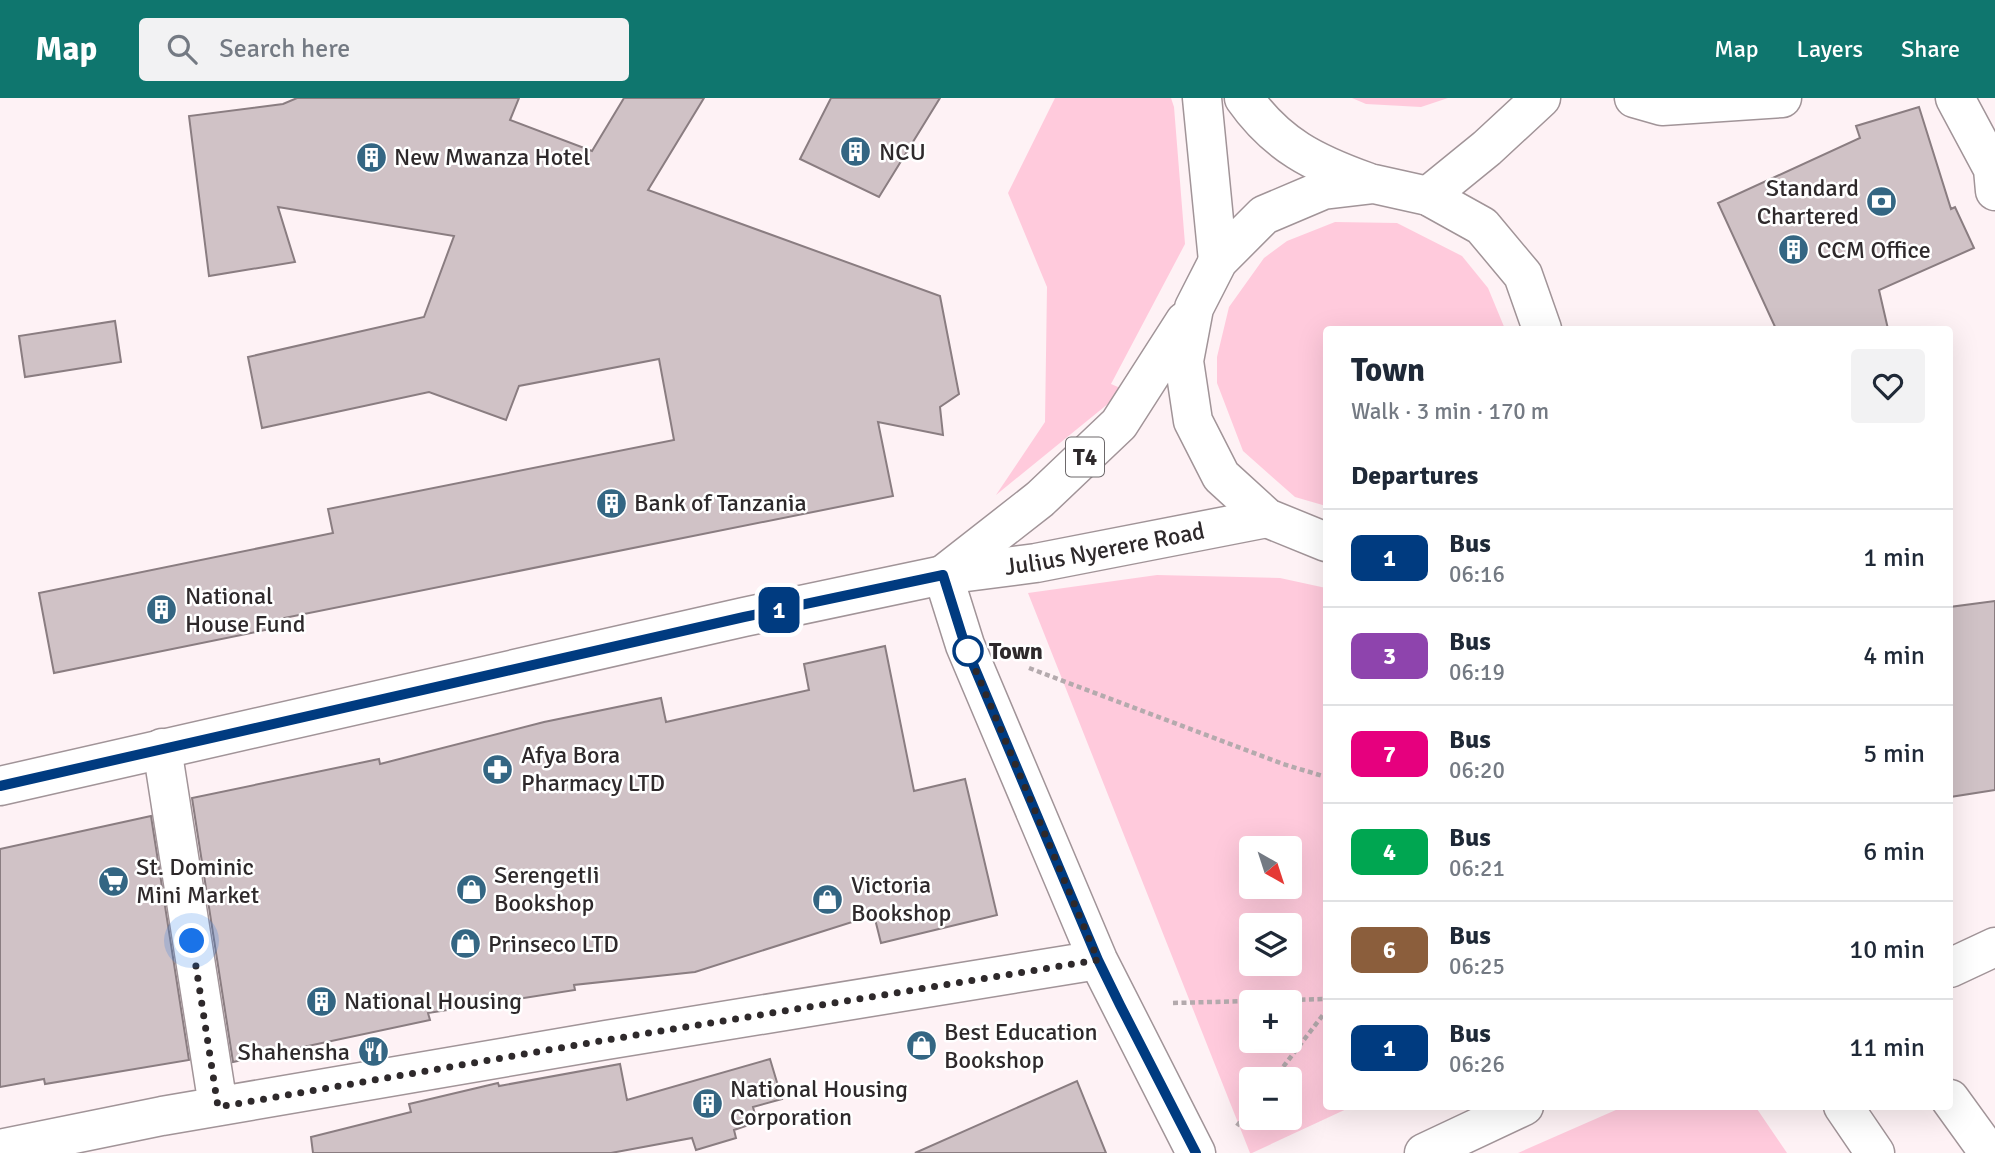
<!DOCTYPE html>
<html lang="en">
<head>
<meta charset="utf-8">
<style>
	:root { --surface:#fff; --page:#f2f2f3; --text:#1f2937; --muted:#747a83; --line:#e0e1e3; --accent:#0f766e }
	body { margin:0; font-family:Signika,sans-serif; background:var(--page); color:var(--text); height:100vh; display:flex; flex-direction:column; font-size:26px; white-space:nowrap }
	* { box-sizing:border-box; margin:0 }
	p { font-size:23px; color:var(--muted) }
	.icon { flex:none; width:38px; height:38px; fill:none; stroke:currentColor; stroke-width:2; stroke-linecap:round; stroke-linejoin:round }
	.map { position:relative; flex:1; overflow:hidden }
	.sheet { position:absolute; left:1323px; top:228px; width:630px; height:784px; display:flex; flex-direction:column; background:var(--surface); border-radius:7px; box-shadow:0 7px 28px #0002 }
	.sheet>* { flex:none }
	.badge { padding:0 14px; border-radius:10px; font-size:24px; line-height:46px }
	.needle { width:46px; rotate:141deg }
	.buttons { position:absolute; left:1239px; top:738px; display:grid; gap:14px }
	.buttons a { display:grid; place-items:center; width:63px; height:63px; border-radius:7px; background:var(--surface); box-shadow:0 7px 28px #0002; font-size:35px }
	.you { position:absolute; width:35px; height:35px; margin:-18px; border:5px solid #fff; border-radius:50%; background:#1a73e8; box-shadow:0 0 0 10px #1a73e833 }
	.map>.badge { position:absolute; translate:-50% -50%; box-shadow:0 0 0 4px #fff }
	h2 { padding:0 28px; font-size:26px; line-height:63px }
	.round { display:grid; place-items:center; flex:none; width:74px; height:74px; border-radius:7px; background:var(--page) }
	.headline { display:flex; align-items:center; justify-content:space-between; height:119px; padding:0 28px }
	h1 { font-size:33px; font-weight:700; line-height:52px }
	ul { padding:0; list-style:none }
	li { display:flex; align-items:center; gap:21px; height:98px; padding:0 28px; border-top:2px solid var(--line) }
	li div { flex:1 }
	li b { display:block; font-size:26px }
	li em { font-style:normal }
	li .badge { min-width:77px; font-weight:700; text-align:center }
	header { display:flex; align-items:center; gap:42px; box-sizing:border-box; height:98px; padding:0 35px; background:var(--accent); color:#fff }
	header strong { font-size:33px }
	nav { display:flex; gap:38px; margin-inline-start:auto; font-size:24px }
	.search { width:490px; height:63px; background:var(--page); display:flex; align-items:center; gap:18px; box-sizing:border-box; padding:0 24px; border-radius:7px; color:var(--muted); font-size:26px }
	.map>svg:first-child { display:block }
	.green { fill:#ffcadc; fill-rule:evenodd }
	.building { fill:#d0c2c6; stroke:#8a7d81; stroke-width:2 }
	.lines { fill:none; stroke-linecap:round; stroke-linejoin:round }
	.minor-casing { stroke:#a19498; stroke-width:41 }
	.major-casing { stroke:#a19498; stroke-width:41 }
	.highway-casing { stroke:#a19498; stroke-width:41 }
	.path { stroke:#b4aaad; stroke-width:4.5; stroke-dasharray:5 3.5; stroke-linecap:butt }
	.minor { stroke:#fff; stroke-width:38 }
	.major { stroke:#fff; stroke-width:38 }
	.highway { stroke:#fff; stroke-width:38 }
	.line-casing { stroke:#fff; stroke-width:16 }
	.line { stroke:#003b80; stroke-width:10 }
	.walk { stroke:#2e292b; stroke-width:7; stroke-dasharray:0 12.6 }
	.stop-dot { fill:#fff; stroke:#003b80; stroke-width:3.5 }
	.labels { text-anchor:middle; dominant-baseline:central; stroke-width:5; stroke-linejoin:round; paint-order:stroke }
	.shield { fill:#fff; stroke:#6d696b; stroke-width:2 }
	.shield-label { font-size:23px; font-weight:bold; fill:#2e292b }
	.poi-label { font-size:24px; fill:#2e292b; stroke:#fff; text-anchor:start }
	.street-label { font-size:24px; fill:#2e292b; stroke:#fff }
	.stop-label { font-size:24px; font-weight:bold; fill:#2e292b; stroke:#fff; text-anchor:start }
</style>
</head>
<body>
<header>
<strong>Map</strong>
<div class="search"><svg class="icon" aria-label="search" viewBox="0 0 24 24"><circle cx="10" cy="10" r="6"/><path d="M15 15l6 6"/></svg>Search here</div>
<nav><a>Map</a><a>Layers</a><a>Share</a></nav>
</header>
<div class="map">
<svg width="1995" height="1055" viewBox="0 0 1995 1055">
	<rect width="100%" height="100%" fill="#fef2f5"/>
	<path class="green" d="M1055,0H1171L1174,9L1185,146L1111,286L1125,292L996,397L1045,324L1047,189L1008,95Z
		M1352,0H1448L1421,9L1366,6Z
		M1335,124L1397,125L1462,158L1488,190L1505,231H1326V408L1295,399L1243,353L1217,285V259L1229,209L1264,160L1287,143Z
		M1157,477L1280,480L1326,490V1008H1353L1252,1055H1250L1028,495ZM1251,751H1290V789H1251ZM1251,828H1290V866H1251ZM1251,905H1290V943H1251ZM1251,982H1290V1020H1251Z
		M1625,1008H1755L1787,1055H1518Z"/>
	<path class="building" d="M297,0H519L510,22L592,53L624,0H704L648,92L940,198L959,296L940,309L943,337L878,324L893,398L284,520L285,528L54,575L39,495L333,435L328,411L674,342L659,261L519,288L506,322L429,294L262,330L248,259L424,219L454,138L278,109L295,164L209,178L189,18L283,6Z
		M831,0H940L879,99L800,61Z
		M1919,9L1951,111L1955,109L1974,150L1879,192L1888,231H1776L1718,105L1860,40L1856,28Z
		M115,223L121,264L25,279L19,238Z
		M1995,503V692L1950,699V509Z
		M885,548L914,693L965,681L997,817L881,845L874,817L695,874L574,887L575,892L428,915L430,922L233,964L192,700L379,661L380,666L544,624L661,600L666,624L809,592L804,566Z
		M151,718L189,962L45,986L44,981L0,989V751Z
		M770,961L782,1001L753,1009L757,1024L734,1032L736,1040L696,1052L692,1040L611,1055H313L311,1039L411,1014L409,1006L498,985L499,988L620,966L627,1002Z
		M1077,983L1106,1055H915Z"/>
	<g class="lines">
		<defs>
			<path id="minor" d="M1634,0L1662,8L1782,0
				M1955,0L1993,71L1995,93
				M1428,98L1487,50L1541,0
				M943,477L965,547L1098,862L1196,1055
				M162,650L218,1008
				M1950,870L1995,849
				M0,1051L162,1018L606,942L1098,862
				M1424,1055L1524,1008"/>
			<path id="major" d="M1950,1001L1989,1055
				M1843,1008L1875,1055"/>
			<g id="highway">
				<path d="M1202,0L1218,163"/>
				<path d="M1244,0C1277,47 1314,65 1367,84"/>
				<path d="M1326,444L1267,420L1221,378L1193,323L1184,263L1194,210L1218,163L1264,117L1323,92L1374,86L1428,98L1482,128L1523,177L1542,231"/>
				<path d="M943,477L1040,401L1119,326L1185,223"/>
				<path id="s1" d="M0,688L744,519L943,477L1036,465L1267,420"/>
			</g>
		</defs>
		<use href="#minor" class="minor-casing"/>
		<use href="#major" class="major-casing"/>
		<use href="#highway" class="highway-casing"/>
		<path class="path" d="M1029,570L1283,666L1326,679
			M1173,905L1326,901
			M1273,982L1326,913
			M1237,1028L1251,1009"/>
		<use href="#minor" class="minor"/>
		<use href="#major" class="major"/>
		<use href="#highway" class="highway"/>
	</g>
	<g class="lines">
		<defs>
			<path id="line" d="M0,688L744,519L943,477L965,547L1098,862L1120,907L1196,1055"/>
		</defs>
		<use href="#line" class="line-casing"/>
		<use href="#line" class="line"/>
		<path class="walk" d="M192,843L218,1009L606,942L1098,862L965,547L968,553"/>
	</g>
	<defs>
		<symbol id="building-disc" viewBox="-11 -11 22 22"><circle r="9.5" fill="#346683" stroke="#fff"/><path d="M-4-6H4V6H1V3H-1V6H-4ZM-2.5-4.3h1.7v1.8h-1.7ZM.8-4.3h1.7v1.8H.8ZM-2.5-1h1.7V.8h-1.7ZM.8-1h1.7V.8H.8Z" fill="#fff"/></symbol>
		<symbol id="bank-disc" viewBox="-11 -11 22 22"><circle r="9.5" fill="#346683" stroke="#fff"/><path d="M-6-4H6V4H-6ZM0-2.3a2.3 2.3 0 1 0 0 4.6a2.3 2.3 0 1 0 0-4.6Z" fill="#fff"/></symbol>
		<symbol id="pharmacy-disc" viewBox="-11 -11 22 22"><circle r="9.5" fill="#346683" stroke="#fff"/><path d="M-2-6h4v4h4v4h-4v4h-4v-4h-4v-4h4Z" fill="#fff"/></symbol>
		<symbol id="supermarket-disc" viewBox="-11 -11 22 22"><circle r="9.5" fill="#346683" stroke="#fff"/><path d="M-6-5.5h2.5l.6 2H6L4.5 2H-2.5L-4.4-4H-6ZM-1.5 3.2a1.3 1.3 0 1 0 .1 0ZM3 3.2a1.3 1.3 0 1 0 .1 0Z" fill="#fff"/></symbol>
		<symbol id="shop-disc" viewBox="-11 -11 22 22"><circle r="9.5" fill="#346683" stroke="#fff"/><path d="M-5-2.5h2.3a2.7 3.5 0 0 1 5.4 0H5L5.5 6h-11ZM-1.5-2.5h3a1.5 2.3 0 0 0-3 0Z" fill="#fff"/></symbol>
		<symbol id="restaurant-disc" viewBox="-11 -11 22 22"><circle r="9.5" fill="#346683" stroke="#fff"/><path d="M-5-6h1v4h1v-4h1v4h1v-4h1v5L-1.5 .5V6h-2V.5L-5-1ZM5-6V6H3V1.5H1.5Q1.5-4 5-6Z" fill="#fff"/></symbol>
	</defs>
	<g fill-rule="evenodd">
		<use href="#building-disc" x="838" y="36" width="35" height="35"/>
		<use href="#building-disc" x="354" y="42" width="35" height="35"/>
		<use href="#bank-disc" x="1864" y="86" width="35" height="35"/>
		<use href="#building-disc" x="1776" y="134" width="35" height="35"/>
		<use href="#building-disc" x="594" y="388" width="35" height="35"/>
		<use href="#building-disc" x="144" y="494" width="35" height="35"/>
		<use href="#pharmacy-disc" x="480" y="654" width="35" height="35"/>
		<use href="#supermarket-disc" x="96" y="766" width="35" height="35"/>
		<use href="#shop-disc" x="454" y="774" width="35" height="35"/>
		<use href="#shop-disc" x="810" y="784" width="35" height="35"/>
		<use href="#shop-disc" x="448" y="828" width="35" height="35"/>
		<use href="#building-disc" x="304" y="886" width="35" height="35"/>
		<use href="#shop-disc" x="904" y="930" width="35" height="35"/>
		<use href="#restaurant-disc" x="356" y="936" width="35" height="35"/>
		<use href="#building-disc" x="690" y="988" width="35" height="35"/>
	</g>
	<circle class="stop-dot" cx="968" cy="553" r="14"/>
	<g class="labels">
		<rect class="shield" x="1066" y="339.5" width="38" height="39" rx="5"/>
		<g class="shield-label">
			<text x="1085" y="359">T4</text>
		</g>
		<g class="poi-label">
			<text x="879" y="54">NCU</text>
			<text x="394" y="59">New Mwanza Hotel</text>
			<text x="1859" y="90" text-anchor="end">Standard<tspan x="1859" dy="28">Chartered</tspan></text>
			<text x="1817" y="152">CCM Office</text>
			<text x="634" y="405">Bank of Tanzania</text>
			<text x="185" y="498">National<tspan x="185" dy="28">House Fund</tspan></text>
			<text x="521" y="657">Afya Bora<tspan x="521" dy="28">Pharmacy LTD</tspan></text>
			<text x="136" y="769">St. Dominic<tspan x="136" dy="28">Mini Market</tspan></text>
			<text x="494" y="777">SerengetIi<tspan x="494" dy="28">Bookshop</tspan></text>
			<text x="851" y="787">Victoria<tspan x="851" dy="28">Bookshop</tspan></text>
			<text x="488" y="846">Prinseco LTD</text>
			<text x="344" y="903">National Housing</text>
			<text x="944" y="934">Best Education<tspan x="944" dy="28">Bookshop</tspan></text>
			<text x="350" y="954" text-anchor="end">Shahensha</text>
			<text x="730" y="991">National Housing<tspan x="730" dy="28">Corporation</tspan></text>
		</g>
		<g class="street-label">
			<text stroke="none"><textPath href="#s1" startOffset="1130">Julius Nyerere Road</textPath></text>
		</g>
		<g class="stop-label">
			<text x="989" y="553">Town</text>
		</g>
	</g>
</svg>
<div class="buttons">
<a><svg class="needle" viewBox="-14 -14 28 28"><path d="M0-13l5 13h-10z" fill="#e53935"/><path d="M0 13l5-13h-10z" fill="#747a83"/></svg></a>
<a><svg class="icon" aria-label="layers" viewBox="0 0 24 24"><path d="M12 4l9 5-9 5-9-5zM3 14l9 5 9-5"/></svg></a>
<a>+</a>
<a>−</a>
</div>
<div class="you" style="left:192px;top:843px"></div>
<b class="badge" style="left:779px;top:512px;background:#003b80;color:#fff">1</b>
<section class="sheet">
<div class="headline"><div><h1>Town</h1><p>Walk · 3 min · 170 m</p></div><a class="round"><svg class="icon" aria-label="heart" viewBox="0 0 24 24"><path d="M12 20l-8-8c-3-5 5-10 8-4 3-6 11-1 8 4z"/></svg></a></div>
<h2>Departures</h2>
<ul>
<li><span class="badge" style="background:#003b80;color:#fff">1</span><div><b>Bus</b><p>06:16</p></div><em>1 min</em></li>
<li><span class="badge" style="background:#8e44ad;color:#fff">3</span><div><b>Bus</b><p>06:19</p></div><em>4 min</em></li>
<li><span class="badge" style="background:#e6007e;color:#fff">7</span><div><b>Bus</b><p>06:20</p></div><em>5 min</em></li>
<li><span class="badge" style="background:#00a651;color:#fff">4</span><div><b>Bus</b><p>06:21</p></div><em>6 min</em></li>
<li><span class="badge" style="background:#8b5e3c;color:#fff">6</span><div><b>Bus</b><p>06:25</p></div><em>10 min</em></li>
<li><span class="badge" style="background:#003b80;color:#fff">1</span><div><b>Bus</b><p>06:26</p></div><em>11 min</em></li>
</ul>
</section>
</div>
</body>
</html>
